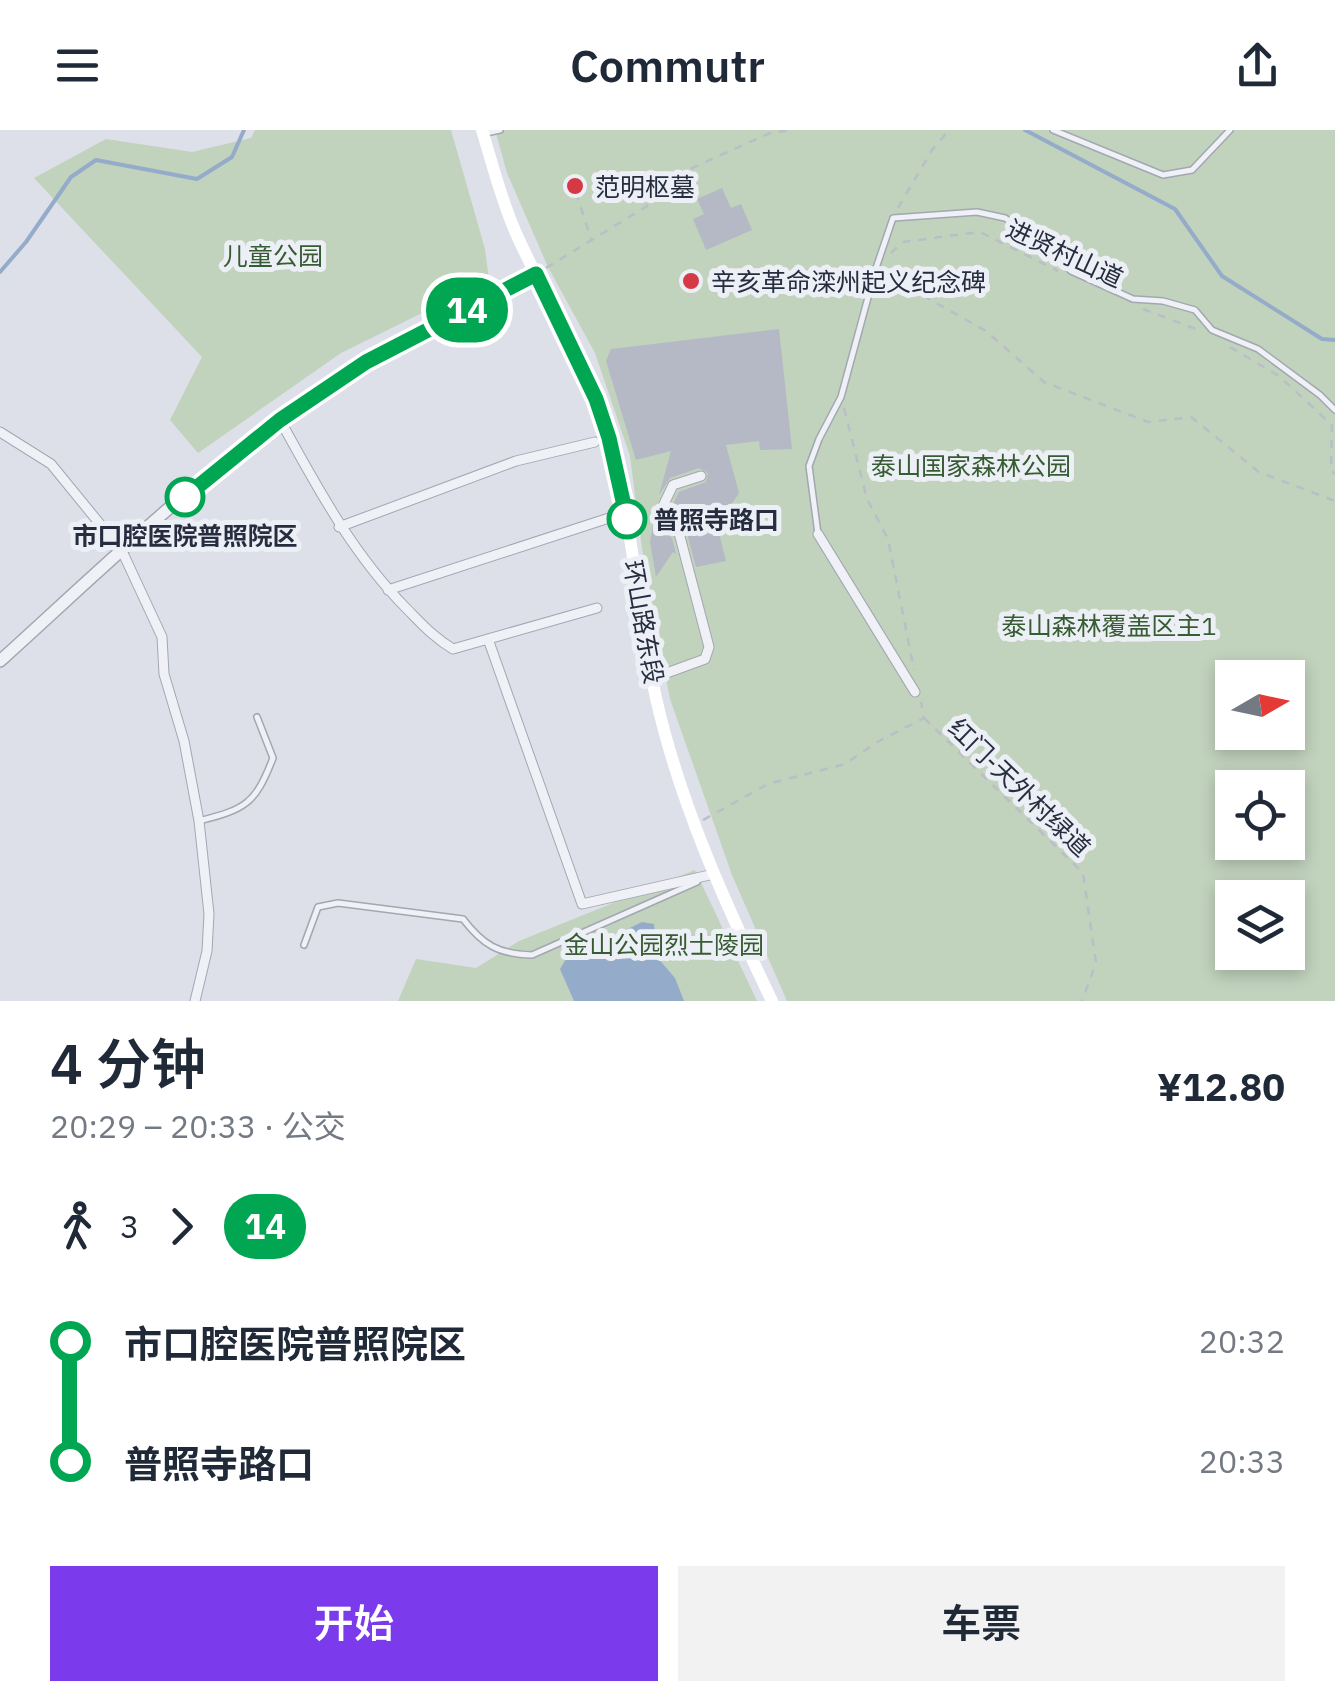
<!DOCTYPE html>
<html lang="zh">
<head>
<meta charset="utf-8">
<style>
	:root { --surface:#fff; --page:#f2f2f3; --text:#1f2937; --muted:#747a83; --accent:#7c3aed }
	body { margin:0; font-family:"IBM Plex Sans","Noto Sans SC",sans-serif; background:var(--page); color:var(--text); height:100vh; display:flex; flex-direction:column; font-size:38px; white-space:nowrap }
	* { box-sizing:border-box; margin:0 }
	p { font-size:32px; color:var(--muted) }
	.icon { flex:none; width:55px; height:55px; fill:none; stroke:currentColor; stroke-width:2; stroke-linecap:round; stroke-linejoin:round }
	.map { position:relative; height:871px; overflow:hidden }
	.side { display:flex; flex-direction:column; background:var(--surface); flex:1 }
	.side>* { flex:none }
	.badge { padding:0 20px; border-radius:32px; font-size:35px; line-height:65px }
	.needle { width:65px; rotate:81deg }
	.fabs { position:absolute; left:1215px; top:530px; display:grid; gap:20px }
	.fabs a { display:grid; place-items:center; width:90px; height:90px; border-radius:0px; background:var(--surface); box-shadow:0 5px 15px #0003; font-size:50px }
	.map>.badge { position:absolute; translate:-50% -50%; box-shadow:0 0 0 5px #fff }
	.legs { display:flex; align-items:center; gap:15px; height:110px; padding:0 50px; font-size:32px }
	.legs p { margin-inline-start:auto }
	.headline { display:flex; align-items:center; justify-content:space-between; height:170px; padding:0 50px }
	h1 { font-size:55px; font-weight:600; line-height:75px }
	.button { display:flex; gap:20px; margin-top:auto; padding:20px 50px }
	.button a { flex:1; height:115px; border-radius:0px; background:var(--accent); color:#fff; font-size:40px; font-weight:600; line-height:115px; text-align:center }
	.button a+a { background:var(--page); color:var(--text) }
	ul { padding:0 50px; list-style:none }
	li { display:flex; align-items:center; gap:35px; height:120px; font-size:38px }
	li i { display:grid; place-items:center; width:15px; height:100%; margin:0 12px; background:currentColor }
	li i::after { content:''; width:25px; height:25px; margin:-12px; border:8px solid; border-radius:50%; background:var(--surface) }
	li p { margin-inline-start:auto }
	li:first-child i { background:linear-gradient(#0000 50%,currentColor 0) }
	li:last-child i { background:linear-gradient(currentColor 50%,#0000 0) }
	header { display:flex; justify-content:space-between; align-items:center; height:130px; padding:0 50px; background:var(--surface); font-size:45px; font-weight:600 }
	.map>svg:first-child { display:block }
	.green { fill:#c1d2bd; fill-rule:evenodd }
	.water { fill:#95abca }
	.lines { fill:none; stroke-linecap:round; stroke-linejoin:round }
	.stream { stroke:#95abca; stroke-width:4 }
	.building { fill:#b4b9c5 }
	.service-casing { stroke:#a2a7b2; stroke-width:8 }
	.minor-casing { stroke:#a2a7b2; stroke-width:11 }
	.tertiary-casing { stroke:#a2a7b2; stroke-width:14 }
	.path { stroke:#babec6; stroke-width:2.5; stroke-dasharray:8 8; stroke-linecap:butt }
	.service { stroke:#eff1f6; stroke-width:5 }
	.minor { stroke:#eff1f6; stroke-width:9 }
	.tertiary { stroke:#eff1f6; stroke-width:11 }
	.secondary { stroke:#fff; stroke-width:12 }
	.line-1-casing { stroke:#fff; stroke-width:22 }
	.line-1 { stroke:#00a651; stroke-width:15 }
	.poi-dot { fill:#d53945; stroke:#eceff5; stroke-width:4 }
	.stop-1-dot { fill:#fff; stroke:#00a651; stroke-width:5 }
	.labels { text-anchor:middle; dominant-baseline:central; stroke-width:10; stroke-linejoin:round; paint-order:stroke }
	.poi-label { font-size:25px; fill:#252d3f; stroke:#eceff5; text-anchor:start }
	.street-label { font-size:25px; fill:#252d3f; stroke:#eceff5 }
	.park-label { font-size:25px; fill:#375b32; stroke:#eceff5 }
	.stop-label { font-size:25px; font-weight:bold; fill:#252d3f; stroke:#eceff5; text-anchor:start }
</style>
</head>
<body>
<header><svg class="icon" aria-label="menu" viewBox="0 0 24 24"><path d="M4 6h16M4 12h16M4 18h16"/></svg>Commutr<svg class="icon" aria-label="share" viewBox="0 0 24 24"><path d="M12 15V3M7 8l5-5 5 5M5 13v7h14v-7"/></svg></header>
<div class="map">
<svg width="1335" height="871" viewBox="0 0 1335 871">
	<rect width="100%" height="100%" fill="#dde0e8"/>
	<path class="green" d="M255,0H451L485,119L489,150L341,223L198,323L170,290L202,227L34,48L106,9L192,22L251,8Z
		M495,0H1335V871H787L732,745L670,569L645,441L630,326L595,223L548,137L507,43ZM1232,548H1288V602H1232ZM1232,658H1288V712H1232ZM1232,768H1288V822H1232Z
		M695,740L757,871H398L416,829L476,838L519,811Z"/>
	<path class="water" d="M642,792L654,794L657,827L675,848L684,871H574L560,839L566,829Z"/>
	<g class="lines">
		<path class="stream" d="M1025,0L1175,79L1222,146L1322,209L1335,210
			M0,142L26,112L71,47L96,30L197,49L232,27L244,0"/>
	</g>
	<path class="building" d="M722,58L731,78L741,74L752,100L706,120L693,89L704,84L697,69Z
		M779,199L792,319L760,320L759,311L726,315L739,363L717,395L726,431L696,437L686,400L673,389L672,376L679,362L706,352L708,343L699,338L670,348L659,365L671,321L636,330L606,231L611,219Z
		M656,377L658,397L672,408L676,424L673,422L656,447L650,412Z"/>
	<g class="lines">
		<defs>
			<path id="service" d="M1053,0L1163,45L1192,40L1230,0
				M486,3L500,0
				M818,404L809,336L819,309L841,267L876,138L893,88L977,82L1005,88L1029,103L1071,141L1133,169L1163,171L1195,180L1212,200L1258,219L1320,265L1335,280
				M199,691C245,679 255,675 273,628L257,587
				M304,815L318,777L338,773L463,789C483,815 498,824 532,825L697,752"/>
			<path id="minor" d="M280,290C317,357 352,423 406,478C421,493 434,508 453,519L597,478
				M0,302L51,334L122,421L162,507L164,544L184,611L199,691L209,784L207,821L195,871
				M339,397L516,331L595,312
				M818,404L915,562
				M388,460L609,388
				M488,509L582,774L714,744
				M653,548L705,529L709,517L679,403L665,394L664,374L673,355L701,346"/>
			<path id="tertiary" d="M0,531C116,426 231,312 366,232C421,200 480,173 536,145"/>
		</defs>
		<use href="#service" class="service-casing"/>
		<use href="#minor" class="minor-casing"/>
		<use href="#tertiary" class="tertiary-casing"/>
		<path class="path" d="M576,62L591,109
			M898,78L932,20L949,0
			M891,123L902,112L980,102L1058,141
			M546,138L647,76L692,38L770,3L790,0
			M881,142L986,201L1044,252L1148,292L1191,287L1259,342L1335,371
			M1143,179L1201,201
			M1230,217L1279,246L1332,295L1331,340L1335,344
			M844,278L867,369L888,409L914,540
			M924,588L1083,743L1096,833L1082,871
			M703,690L768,654L845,634L879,611L924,588L921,572"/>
		<use href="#service" class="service"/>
		<use href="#minor" class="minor"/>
		<use href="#tertiary" class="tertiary"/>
		<path class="secondary" d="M482,0C492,33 501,69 515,101C545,169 588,235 609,307C633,392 637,482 656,568C680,674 725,773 772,871"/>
	</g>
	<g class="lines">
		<defs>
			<path id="line-1" d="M185,367L280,290L366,232L536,144L596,269L609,308L627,389"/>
		</defs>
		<use href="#line-1" class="line-1-casing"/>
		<use href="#line-1" class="line-1"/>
	</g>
	<g class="poi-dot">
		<circle cx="575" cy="56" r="10"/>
		<circle cx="691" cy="151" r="10"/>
	</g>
	<g class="stop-1-dot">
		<circle cx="185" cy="367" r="18"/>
		<circle cx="627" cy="389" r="18"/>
	</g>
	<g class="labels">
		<g class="poi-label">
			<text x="595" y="56">范明枢墓</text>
			<text x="711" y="151">辛亥革命滦州起义纪念碑</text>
		</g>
		<g class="street-label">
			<text transform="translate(1065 123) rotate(25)">进贤村山道</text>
			<text transform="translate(644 492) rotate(80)">环山路东段</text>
			<text transform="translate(1020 657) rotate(44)">红门-天外村绿道</text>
		</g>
		<g class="park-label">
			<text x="273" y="125">儿童公园</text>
			<text x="971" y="335">泰山国家森林公园</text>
			<text x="1109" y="495">泰山森林覆盖区主1</text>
			<text x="664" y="814">金山公园烈士陵园</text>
		</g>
		<g class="stop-label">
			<text x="654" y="389">普照寺路口</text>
			<text x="185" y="405" text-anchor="middle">市口腔医院普照院区</text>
		</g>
	</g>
</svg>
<div class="fabs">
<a><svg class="needle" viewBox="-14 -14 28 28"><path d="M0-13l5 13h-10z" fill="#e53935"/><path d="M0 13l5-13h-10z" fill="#747a83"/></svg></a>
<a><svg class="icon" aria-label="locate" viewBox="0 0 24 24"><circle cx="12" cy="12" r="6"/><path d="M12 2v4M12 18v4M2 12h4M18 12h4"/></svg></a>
<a><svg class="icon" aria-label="layers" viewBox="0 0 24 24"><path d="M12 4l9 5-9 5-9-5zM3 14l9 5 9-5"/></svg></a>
</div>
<b class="badge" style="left:467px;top:180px;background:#00a651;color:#fff">14</b>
</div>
<section class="side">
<div class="headline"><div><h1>4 分钟</h1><p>20:29 – 20:33 · 公交</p></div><b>¥12.80</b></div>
<div class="legs"><svg class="icon" aria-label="walk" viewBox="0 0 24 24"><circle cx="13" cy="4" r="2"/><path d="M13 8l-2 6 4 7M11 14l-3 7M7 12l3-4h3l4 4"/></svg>3<svg class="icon" aria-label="forward" viewBox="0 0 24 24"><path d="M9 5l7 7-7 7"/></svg><b class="badge" style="background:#00a651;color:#fff">14</b></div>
<ul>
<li><i style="color:#00a651"></i><b>市口腔医院普照院区</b><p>20:32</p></li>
<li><i style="color:#00a651"></i><b>普照寺路口</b><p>20:33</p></li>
</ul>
<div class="button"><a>开始</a><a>车票</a></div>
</section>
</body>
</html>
